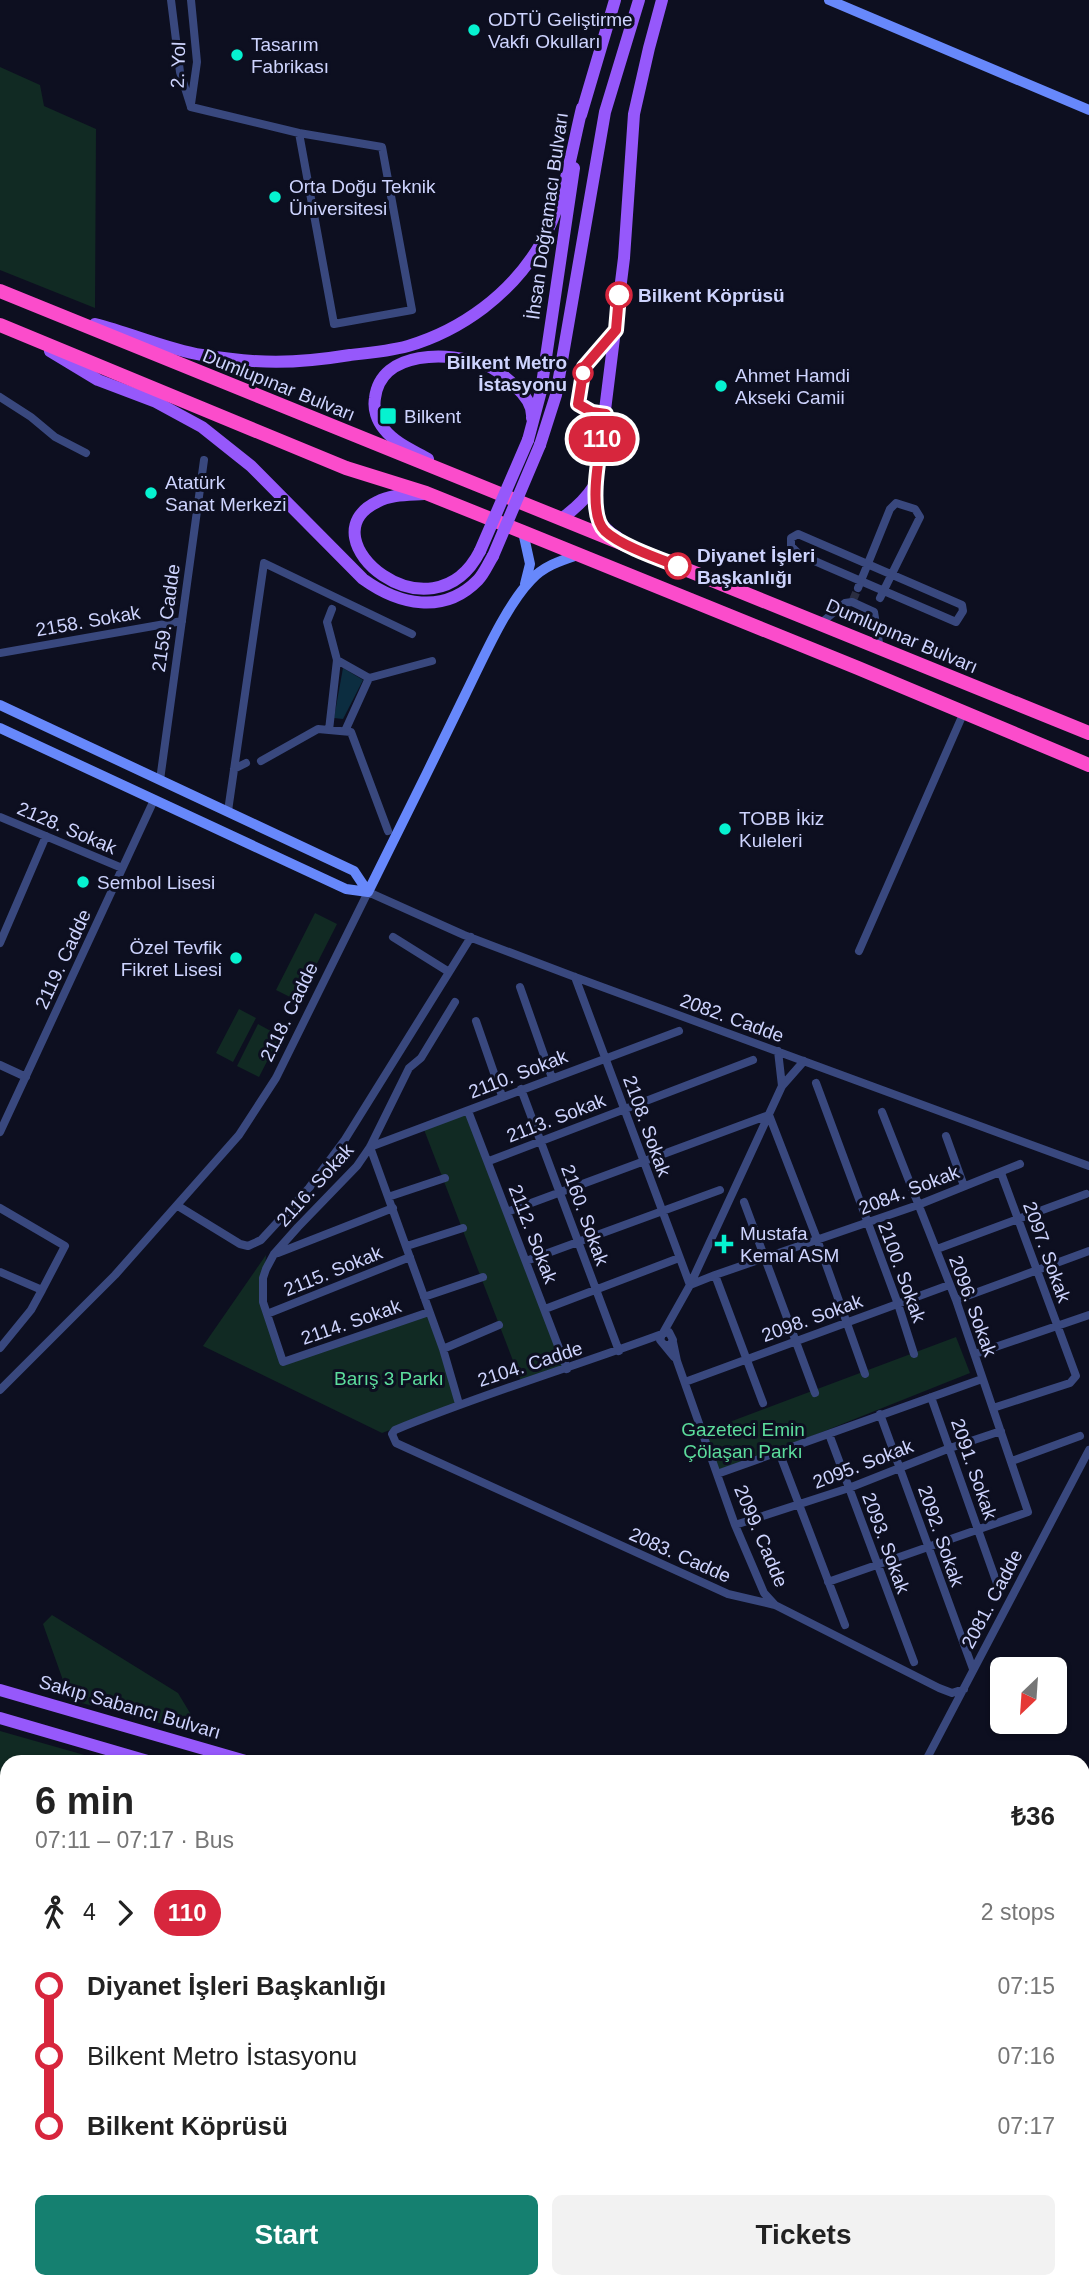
<!DOCTYPE html>
<html lang="en">
<head>
<meta charset="utf-8">
<style>
	:root { --surface:#fff; --page:#f2f2f2; --text:#222; --muted:#767676; --accent:#158070 }
	body { margin:0; font-family:Helvetica,sans-serif; background:var(--page); color:var(--text); height:100vh; display:flex; flex-direction:column; font-size:26px; white-space:nowrap }
	* { box-sizing:border-box; margin:0 }
	p { font-size:23px; color:var(--muted) }
	.icon { flex:none; width:38px; height:38px; fill:none; stroke:currentColor; stroke-width:2; stroke-linecap:round; stroke-linejoin:round }
	.map { position:relative; flex:1; overflow:hidden }
	.details { position:absolute; left:0px; top:1755px; width:1090px; height:534px; display:flex; flex-direction:column; background:var(--surface); border-radius:21px 21px 0 0; box-shadow:0 2px 5px #0004 }
	.details>* { flex:none }
	.badge { padding:0 14px; border-radius:23px; font-size:24px; line-height:46px }
	.needle { width:46px; rotate:205deg }
	.buttons { position:absolute; left:990px; top:1657px; display:grid; gap:14px }
	.buttons a { display:grid; place-items:center; width:77px; height:77px; border-radius:10px; background:var(--surface); box-shadow:0 2px 5px #0004; font-size:35px }
	.map>.badge { position:absolute; translate:-50% -50%; box-shadow:0 0 0 4px #fff }
	.legs { display:flex; align-items:center; gap:10px; height:77px; padding:0 35px; font-size:23px }
	.legs p { margin-inline-start:auto }
	.head { display:flex; align-items:center; justify-content:space-between; height:119px; padding:0 35px }
	h1 { font-size:38px; font-weight:700; line-height:52px }
	.cta { display:flex; gap:14px; margin-top:auto; padding:14px 35px }
	.cta a { flex:1; height:80px; border-radius:10px; background:var(--accent); color:#fff; font-size:28px; font-weight:700; line-height:80px; text-align:center }
	.cta a+a { background:var(--page); color:var(--text) }
	ul { padding:0 35px; list-style:none }
	li { display:flex; align-items:center; gap:24px; height:70px; font-size:26px }
	li i { display:grid; place-items:center; width:10px; height:100%; margin:0 9px; background:currentColor }
	li i::after { content:''; width:18px; height:18px; margin:-9px; border:5px solid; border-radius:50%; background:var(--surface) }
	li p { margin-inline-start:auto }
	li:first-child i { background:linear-gradient(#0000 50%,currentColor 0) }
	li:last-child i { background:linear-gradient(currentColor 50%,#0000 0) }
	.map>svg:first-child { display:block }
	.green { fill:#112a23 }
	.water { fill:#0c2d40 }
	.lines { fill:none; stroke-linecap:round; stroke-linejoin:round }
	.street-tunnel { stroke:#2a2d41; stroke-width:8; stroke-dasharray:8 4; stroke-linecap:butt }
	.street { stroke:#39487e; stroke-width:8 }
	.secondary { stroke:#6788fb; stroke-width:10 }
	.primary { stroke:#9658fb; stroke-width:12 }
	.highway { stroke:#fb4ccb; stroke-width:14 }
	.primary-bridge { stroke:#9658fb; stroke-width:12 }
	.line-1-casing { stroke:#fff; stroke-width:16 }
	.line-1 { stroke:#d7263d; stroke-width:10 }
	.poi-dot { fill:#06f2d0; stroke:#0d0f20; stroke-width:2.5 }
	.stop-1-dot { fill:#fff; stroke:#d7263d; stroke-width:3.5 }
	.labels { text-anchor:middle; dominant-baseline:central; stroke-width:6; stroke-linejoin:round; paint-order:stroke }
	.poi-label { font-size:19px; fill:#ced4fe; stroke:#0d0f20; text-anchor:start }
	.street-label { font-size:19px; fill:#ced4fe; stroke:#0d0f20 }
	.stop-label { font-size:19px; font-weight:bold; fill:#ced4fe; stroke:#0d0f20; text-anchor:start }
	.park-label { font-size:19px; fill:#5cdc9c; stroke:#0d0f20 }
</style>
</head>
<body>
<div class="map">
<svg width="1089" height="2288" viewBox="0 0 1089 2288">
	<rect width="100%" height="100%" fill="#0d0f20"/>
	<path class="green" d="M0,67L40,85L44,106L96,129L95,308L0,270Z
		M315,913L337,924L298,1001L276,990Z
		M239,1009L256,1018L233,1062L216,1053Z
		M258,1024L280,1036L259,1077L237,1066Z
		M468,1111L567,1369L522,1384L423,1127Z
		M266,1255L263,1302L283,1361L429,1312L459,1404L382,1433L203,1346Z
		M956,1337L970,1373L717,1474L703,1432Z
		M52,1615L178,1693L193,1718L190,1731L70,1700L43,1624Z
		M0,1731L109,1762H7V2282H1083V2038L1089,2039V2288H0Z"/>
	<path class="water" d="M343,668L363,680L343,719L334,718Z"/>
	<g class="lines">
		<path class="street-tunnel" d="M853,600L858,588"/>
		<path class="street" d="M171,0L180,72L191,107
			M191,0L197,62L191,104
			M191,107L299,133L382,147L412,310L334,324L299,133
			M0,397L31,417L55,437L86,453
			M798,534L962,605L963,611L956,622L826,566L799,554L791,546V538Z
			M858,588L890,509L896,503L915,509L920,517L880,598
			M821,623L845,603L852,602L874,612L880,649
			M0,653L182,621
			M337,660L369,678
			M329,730L337,660L327,622L332,609
			M345,731L369,678L432,661
			M261,761L318,729L351,732L388,831
			M234,769L246,763
			M160,780L204,460
			M228,811L264,563L412,634
			M0,817L122,868
			M393,937L449,972
			M0,943L46,836
			M859,951L964,712
			M575,977L690,1285L715,1275L918,1205L1020,1164
			M520,987L552,1078
			M476,1021L502,1096
			M778,1051L782,1086
			M0,1065L26,1077
			M816,1083L898,1304L914,1354
			M521,1089L619,1351
			M468,1111L567,1369
			M0,1132L154,800
			M946,1136L964,1186
			M489,1161L753,1060
			M388,1197L445,1178
			M744,1202L815,1393
			M178,1206L240,1244L248,1246L261,1240L309,1188L344,1141L471,937
			M0,1208L65,1246L42,1290L0,1272
			M507,1212L769,1115L817,1239L865,1374
			M407,1246L463,1228
			M937,1249L1086,1194
			M278,1253L393,1208
			M526,1261L720,1190
			M715,1275L763,1403
			M424,1297L483,1277
			M956,1300L1089,1251
			M545,1309L679,1258
			M429,1312L283,1362L263,1302V1278L266,1269L274,1254L298,1227L357,1166L370,1147L409,1068L421,1058L455,1002
			M267,1314L410,1257
			M663,1333L690,1285L782,1086L804,1061
			M662,1334C573,1367 482,1394 395,1430L392,1434L396,1443L728,1594L775,1605L939,1688L952,1693L964,1689
			M673,1342L677,1361L735,1525L764,1593L775,1605
			M666,1345H670L673,1340L669,1332L662,1334L660,1340L674,1357
			M0,1348L31,1310L42,1290
			M443,1349L499,1325
			M975,1354L1089,1315
			M685,1382L949,1285
			M0,1390L115,1275L239,1135L276,1078L368,892L464,935L575,977L1089,1166
			M931,1397L1000,1592
			M459,1404L443,1349L370,1147L679,1031
			M993,1408L1070,1383L1076,1376L1001,1173
			M880,1414L973,1669
			M829,1434L914,1662
			M779,1452L845,1625
			M1012,1461L1080,1436
			M717,1474L982,1379
			M735,1525L849,1488L950,1448L1001,1431
			M828,1582L1028,1512L956,1300L882,1112
			M925,1762L1089,1450
			M1083,1909L1089,1898"/>
		<path class="secondary" d="M829,0L1089,110
			M523,532L530,564L525,584
			M0,705L354,871L368,892
			M0,728L346,889L368,892
			M368,892C401,826 433,761 465,695C482,661 505,607 531,580C544,566 560,561 578,555"/>
		<path class="primary" d="M581,115L615,0
			M95,324C131,333 166,349 202,355C257,364 295,364 350,355C369,353 390,351 408,346C462,330 511,294 540,245C564,205 571,153 582,108
			M50,351L98,380L156,402L202,427L251,466L363,579C399,605 444,615 478,580C484,574 488,564 493,556
			M528,440L541,391L574,168
			M540,445L556,395L605,112L639,0
			M428,459C412,450 395,443 384,429C377,421 373,409 375,398C381,349 450,352 484,364C496,369 506,377 515,386C524,394 533,406 532,418
			M424,494C409,495 391,494 377,502C303,538 432,645 480,551
			M561,519C575,509 585,500 594,486
			M617,537C593,523 595,508 596,482L624,258L634,114L649,48L662,0
			M0,1690L249,1762
			M0,1718L151,1762
			M1083,1999L1089,2000
			M1083,2027L1089,2028"/>
		<path class="highway" d="M0,291L1089,733
			M0,325L346,468L426,493L523,532L858,668L1089,765"/>
		<path class="primary-bridge" d="M480,551L528,440
			M493,556L540,445"/>
	</g>
	<g class="lines">
		<defs>
			<path id="line-1" d="M619,295L616,330L584,367L578,404L592,412L606,414C602,441 585,512 605,531C620,545 657,558 678,566"/>
		</defs>
		<use href="#line-1" class="line-1-casing"/>
		<use href="#line-1" class="line-1"/>
	</g>
	<g class="poi-dot">
		<circle cx="474" cy="30" r="7"/>
		<circle cx="237" cy="55" r="7"/>
		<circle cx="275" cy="197" r="7"/>
		<circle cx="721" cy="386" r="7"/>
		<rect x="379" y="407" width="18" height="18" rx="3.5"/>
		<circle cx="151" cy="493" r="7"/>
		<circle cx="725" cy="829" r="7"/>
		<circle cx="83" cy="882" r="7"/>
		<circle cx="236" cy="958" r="7"/>
		<path d="M720.5 1233.5h7v7h7v7h-7v7h-7v-7h-7v-7h7z"/>
	</g>
	<g class="stop-1-dot">
		<circle cx="619" cy="295" r="12"/>
		<circle cx="583" cy="373" r="9"/>
		<circle cx="678" cy="566" r="12"/>
	</g>
	<g class="labels">
		<g class="poi-label">
			<text x="488" y="19">ODTÜ Geliştirme<tspan x="488" dy="22">Vakfı Okulları</tspan></text>
			<text x="251" y="44">Tasarım<tspan x="251" dy="22">Fabrikası</tspan></text>
			<text x="289" y="186">Orta Doğu Teknik<tspan x="289" dy="22">Üniversitesi</tspan></text>
			<text x="735" y="375">Ahmet Hamdi<tspan x="735" dy="22">Akseki Camii</tspan></text>
			<text x="404" y="416">Bilkent</text>
			<text x="165" y="482">Atatürk<tspan x="165" dy="22">Sanat Merkezi</tspan></text>
			<text x="739" y="818">TOBB İkiz<tspan x="739" dy="22">Kuleleri</tspan></text>
			<text x="97" y="882">Sembol Lisesi</text>
			<text x="222" y="947" text-anchor="end">Özel Tevfik<tspan x="222" dy="22">Fikret Lisesi</tspan></text>
			<text x="740" y="1233">Mustafa<tspan x="740" dy="22">Kemal ASM</tspan></text>
		</g>
		<g class="street-label">
			<text transform="translate(178 65) rotate(-88)">2. Yol</text>
			<text transform="translate(547 216) rotate(-82)">İhsan Doğramacı Bulvarı</text>
			<text transform="translate(279 385) rotate(22)">Dumlupınar Bulvarı</text>
			<text transform="translate(166 618) rotate(-82)">2159. Cadde</text>
			<text transform="translate(88 621) rotate(-10)">2158. Sokak</text>
			<text transform="translate(902 636) rotate(23)">Dumlupınar Bulvarı</text>
			<text transform="translate(67 828) rotate(23)">2128. Sokak</text>
			<text transform="translate(63 959) rotate(-65)">2119. Cadde</text>
			<text transform="translate(289 1012) rotate(-64)">2118. Cadde</text>
			<text transform="translate(732 1018) rotate(20)">2082. Cadde</text>
			<text transform="translate(518 1074) rotate(-21)">2110. Sokak</text>
			<text transform="translate(556 1118) rotate(-21)">2113. Sokak</text>
			<text transform="translate(647 1126) rotate(70)">2108. Sokak</text>
			<text transform="translate(315 1185) rotate(-48)">2116. Sokak</text>
			<text transform="translate(909 1190) rotate(-21)">2084. Sokak</text>
			<text transform="translate(585 1215) rotate(70)">2160. Sokak</text>
			<text transform="translate(533 1234) rotate(69)">2112. Sokak</text>
			<text transform="translate(1047 1252) rotate(70)">2097. Sokak</text>
			<text transform="translate(333 1271) rotate(-22)">2115. Sokak</text>
			<text transform="translate(902 1272) rotate(70)">2100. Sokak</text>
			<text transform="translate(973 1306) rotate(70)">2096. Sokak</text>
			<text transform="translate(812 1318) rotate(-20)">2098. Sokak</text>
			<text transform="translate(351 1322) rotate(-19)">2114. Sokak</text>
			<text transform="translate(530 1364) rotate(-18)">2104. Cadde</text>
			<text transform="translate(863 1464) rotate(-21)">2095. Sokak</text>
			<text transform="translate(974 1469) rotate(71)">2091. Sokak</text>
			<text transform="translate(761 1536) rotate(67)">2099. Cadde</text>
			<text transform="translate(941 1536) rotate(71)">2092. Sokak</text>
			<text transform="translate(886 1543) rotate(70)">2093. Sokak</text>
			<text transform="translate(680 1555) rotate(24)">2083. Cadde</text>
			<text transform="translate(992 1599) rotate(-62)">2081. Cadde</text>
			<text transform="translate(130 1707) rotate(16)">Sakıp Sabancı Bulvarı</text>
		</g>
		<g class="stop-label">
			<text x="638" y="295">Bilkent Köprüsü</text>
			<text x="567" y="362" text-anchor="end">Bilkent Metro<tspan x="567" dy="22">İstasyonu</tspan></text>
			<text x="697" y="555">Diyanet İşleri<tspan x="697" dy="22">Başkanlığı</tspan></text>
		</g>
		<g class="park-label">
			<text x="389" y="1378">Barış 3 Parkı</text>
			<text x="743" y="1429">Gazeteci Emin<tspan x="743" dy="22">Çölaşan Parkı</tspan></text>
		</g>
	</g>
</svg>
<div class="buttons">
<a><svg class="needle" viewBox="-14 -14 28 28"><path d="M0-13l5 13h-10z" fill="#e53935"/><path d="M0 13l5-13h-10z" fill="#767676"/></svg></a>
</div>
<b class="badge" style="left:602px;top:439px;background:#d7263d;color:#fff">110</b>
<section class="details">
<div class="head"><div><h1>6 min</h1><p>07:11 – 07:17 · Bus</p></div><b>₺36</b></div>
<div class="legs"><svg class="icon" aria-label="walk" viewBox="0 0 24 24"><circle cx="13" cy="4" r="2"/><path d="M13 8l-2 6 4 7M11 14l-3 7M7 12l3-4h3l4 4"/></svg>4<svg class="icon" aria-label="forward" viewBox="0 0 24 24"><path d="M9 5l7 7-7 7"/></svg><b class="badge" style="background:#d7263d;color:#fff">110</b><p>2 stops</p></div>
<ul>
<li><i style="color:#d7263d"></i><b>Diyanet İşleri Başkanlığı</b><p>07:15</p></li>
<li><i style="color:#d7263d"></i><span>Bilkent Metro İstasyonu</span><p>07:16</p></li>
<li><i style="color:#d7263d"></i><b>Bilkent Köprüsü</b><p>07:17</p></li>
</ul>
<div class="cta"><a>Start</a><a>Tickets</a></div>
</section>
</div>
</body>
</html>
